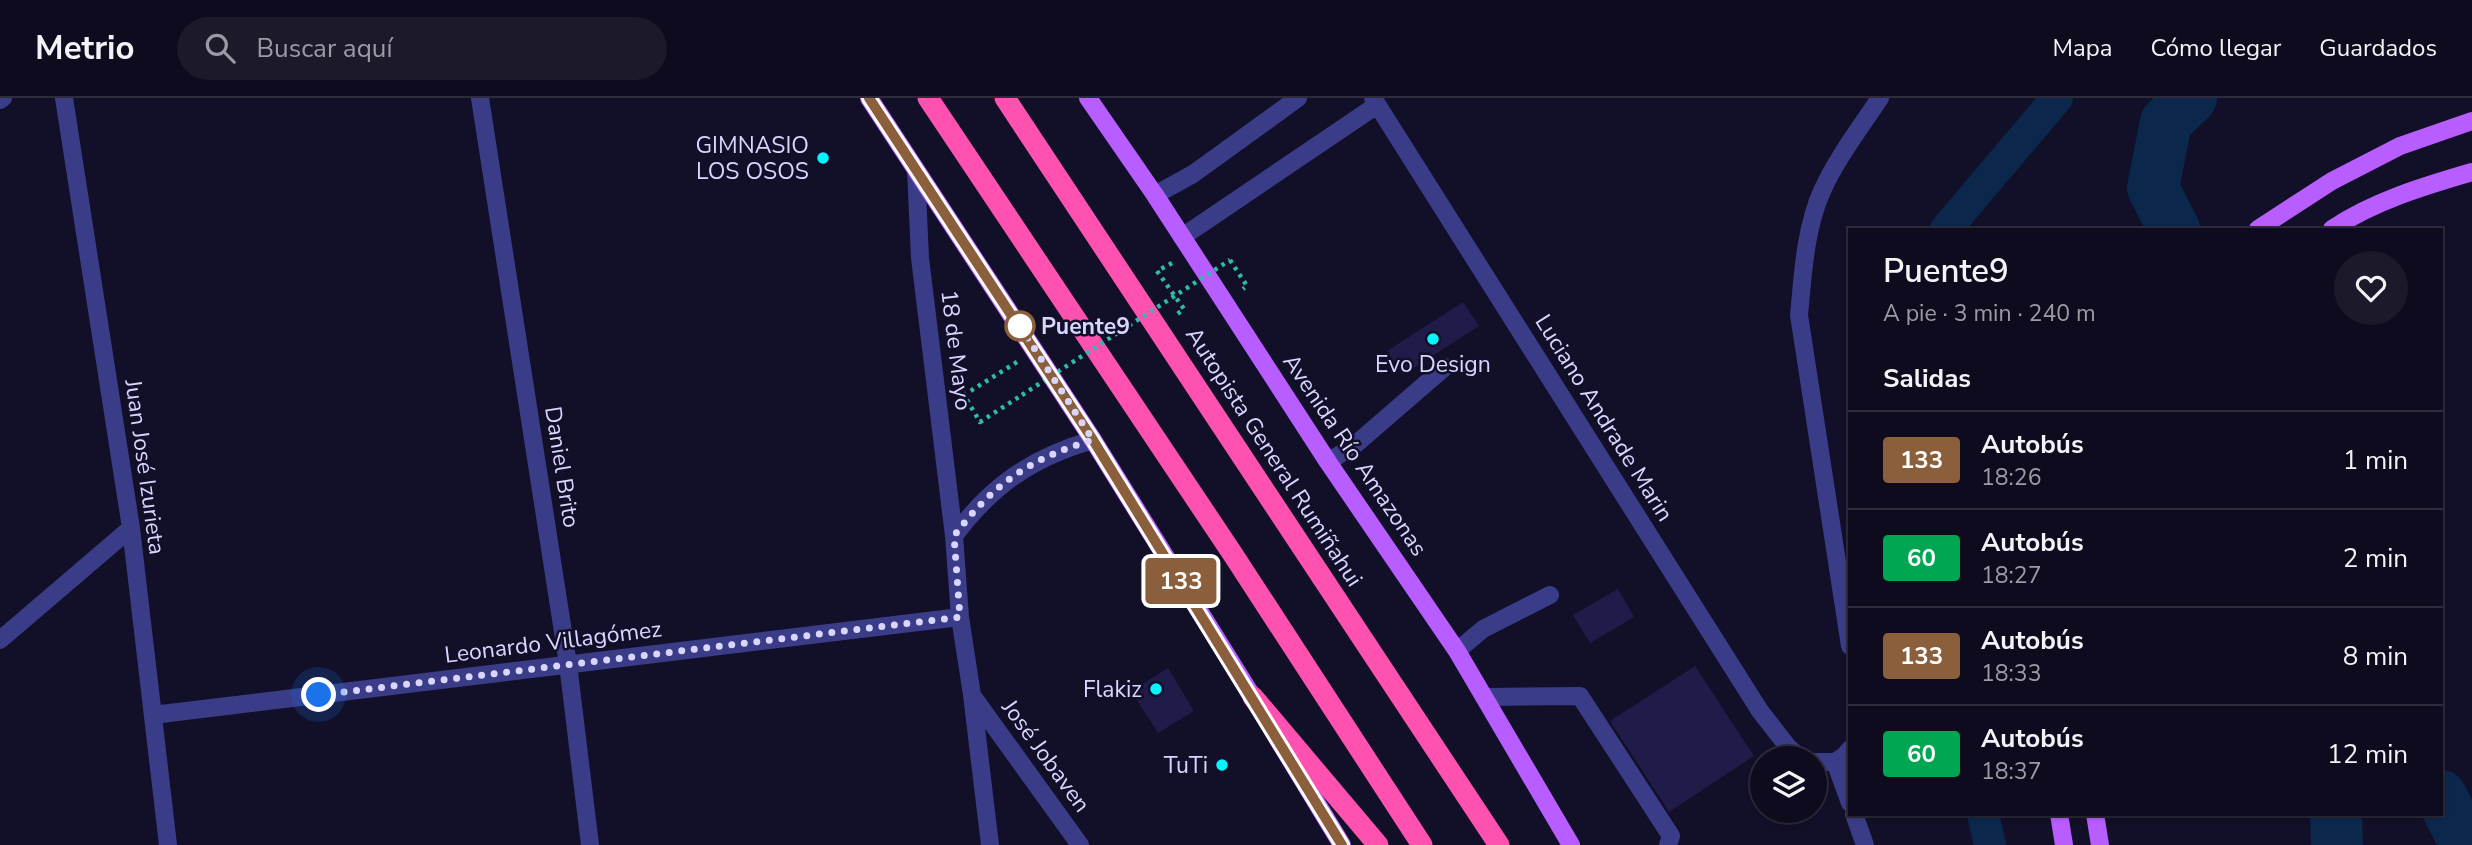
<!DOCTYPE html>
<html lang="es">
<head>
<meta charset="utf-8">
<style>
	:root { --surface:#0e0b1e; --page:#1c192b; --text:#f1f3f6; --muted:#9b9ba4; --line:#2e2b3c }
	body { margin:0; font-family:"Nunito Sans",sans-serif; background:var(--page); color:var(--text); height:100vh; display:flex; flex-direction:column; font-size:26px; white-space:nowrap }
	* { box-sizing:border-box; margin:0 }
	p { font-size:23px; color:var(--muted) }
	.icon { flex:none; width:38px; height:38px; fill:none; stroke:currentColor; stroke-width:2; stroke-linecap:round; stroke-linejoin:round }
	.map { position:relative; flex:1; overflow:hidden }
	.details { position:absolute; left:1848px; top:130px; width:595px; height:588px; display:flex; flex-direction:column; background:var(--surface); border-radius:0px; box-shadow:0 2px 5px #0004,0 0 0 2px var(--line) }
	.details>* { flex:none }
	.badge { padding:0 14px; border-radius:5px; font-size:24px; line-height:46px }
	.tools { position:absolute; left:1750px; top:648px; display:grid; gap:14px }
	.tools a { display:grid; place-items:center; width:77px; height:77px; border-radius:50%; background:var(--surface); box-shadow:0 2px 5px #0004,0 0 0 2px var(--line); font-size:35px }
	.you { position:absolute; width:35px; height:35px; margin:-18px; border:5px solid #fff; border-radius:50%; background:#1a73e8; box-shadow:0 0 0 10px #1a73e833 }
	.map>.badge { position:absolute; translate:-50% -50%; box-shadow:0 0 0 4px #fff }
	h2 { padding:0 35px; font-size:26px; line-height:63px }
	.round { display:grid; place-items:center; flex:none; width:74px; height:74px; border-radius:37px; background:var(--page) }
	.overview { display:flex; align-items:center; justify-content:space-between; height:119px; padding:0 35px }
	h1 { font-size:33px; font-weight:600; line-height:52px }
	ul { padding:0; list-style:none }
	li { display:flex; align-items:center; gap:21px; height:98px; padding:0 35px; border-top:2px solid var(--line) }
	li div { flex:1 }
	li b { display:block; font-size:26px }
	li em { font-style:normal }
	li .badge { min-width:77px; font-weight:700; text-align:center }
	header { display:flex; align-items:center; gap:42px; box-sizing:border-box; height:98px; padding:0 35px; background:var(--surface); border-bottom:2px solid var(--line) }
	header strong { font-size:33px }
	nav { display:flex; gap:38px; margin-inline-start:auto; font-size:24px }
	.search { width:490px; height:63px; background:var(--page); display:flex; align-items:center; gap:18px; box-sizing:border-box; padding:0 24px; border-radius:38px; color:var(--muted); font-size:26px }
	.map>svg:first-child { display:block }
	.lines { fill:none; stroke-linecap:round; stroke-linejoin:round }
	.canal { stroke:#0b274b; stroke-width:32 }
	.river { stroke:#0b274b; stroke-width:52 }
	.building { fill:#211b49 }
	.path { stroke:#2dbcaa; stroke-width:4.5; stroke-dasharray:3.5 5; stroke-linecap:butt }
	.minor { stroke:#3a3c87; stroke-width:18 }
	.major { stroke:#b85dff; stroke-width:18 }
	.highway { stroke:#ff51b0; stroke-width:21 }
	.path-bridge { stroke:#2dbcaa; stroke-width:4.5; stroke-dasharray:3.5 5; stroke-linecap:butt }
	.line-casing { stroke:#fff; stroke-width:16 }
	.line { stroke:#8b5e3c; stroke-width:10 }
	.walk { stroke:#d8d6ff; stroke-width:7; stroke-dasharray:0 12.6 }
	.poi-dot { fill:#02f6ff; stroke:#120f28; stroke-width:2.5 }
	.stop-dot { fill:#fff; stroke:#8b5e3c; stroke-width:3.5 }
	.labels { text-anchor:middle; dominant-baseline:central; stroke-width:5; stroke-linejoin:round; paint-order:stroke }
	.poi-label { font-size:23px; fill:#d8d6ff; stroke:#120f28; text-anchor:end }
	.stop-label { font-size:23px; font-weight:bold; fill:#d8d6ff; stroke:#120f28; text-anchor:start }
	.street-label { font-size:23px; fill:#d8d6ff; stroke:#120f28 }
</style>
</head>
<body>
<header>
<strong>Metrio</strong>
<div class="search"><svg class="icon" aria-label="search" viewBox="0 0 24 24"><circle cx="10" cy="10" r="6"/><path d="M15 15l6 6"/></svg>Buscar aquí</div>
<nav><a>Mapa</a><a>Cómo llegar</a><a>Guardados</a></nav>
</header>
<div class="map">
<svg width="2472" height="747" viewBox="0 0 2472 747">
	<rect width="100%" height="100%" fill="#120f28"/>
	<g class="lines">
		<path class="canal" d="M1946,131L2057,0
			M1983,716L1990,747"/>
		<path class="river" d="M2174,131L2153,90L2166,24L2191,0
			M2441,698L2466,747
			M2336,716L2337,747"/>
	</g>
	<path class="building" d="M1463,204L1479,228L1403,277L1387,253Z
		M1618,491L1634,519L1590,545L1573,517Z
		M1695,568L1754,658L1669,714L1610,623Z
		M1168,570L1194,613L1158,635L1131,593Z"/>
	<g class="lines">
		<path class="path" d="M1230,162L1247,188L1243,191
			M1172,165L1157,173L1184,211L1176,217
			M1017,264L964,297L980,324L1022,297"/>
		<path class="minor" d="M64,0L131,430L168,747
			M480,0L568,566L590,747
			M1373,0L1760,613L1788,649L1801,660
			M0,2L3,0
			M916,72L920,160L954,438L960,519L972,597L990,747
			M1155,97L1193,76L1298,0
			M1182,139L1377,7
			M1328,364L1356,346L1445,269
			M954,438C992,387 1033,359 1093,342
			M0,542L131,430
			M1850,548L1799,217C1803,176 1805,131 1822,93C1837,60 1860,30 1880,0
			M1457,553L1483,531L1550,497
			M1485,599L1580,598L1671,738L1668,747
			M974,600L1080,747
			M153,617L960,519
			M1815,664H1835
			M1835,664L1850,705
			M1835,664L1844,658L1850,651
			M1854,716L1865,747"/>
		<path class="major" d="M869,0L1093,342L1259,609
			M1088,0L1155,97L1328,364L1457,553L1571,747
			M2258,131L2332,83L2400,48L2472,23
			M2332,131C2374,103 2424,88 2472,74
			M1273,633L1342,747
			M2059,716L2064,747
			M2095,716L2100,747"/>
		<path class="highway" d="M928,0L1234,458L1422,747
			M1005,0L1499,747
			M1253,599L1378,747"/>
		<path class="path-bridge" d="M1022,297L1230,162"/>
	</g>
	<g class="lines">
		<defs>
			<path id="line" d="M869,0L1093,342L1342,747"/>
		</defs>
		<use href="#line" class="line-casing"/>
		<use href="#line" class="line"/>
		<path class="walk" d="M319,597L960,519L954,438C992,387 1032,359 1093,342L1020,228"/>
	</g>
	<g class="poi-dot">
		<circle cx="823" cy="60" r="7"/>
		<circle cx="1433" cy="241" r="7"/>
		<circle cx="1156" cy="591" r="7"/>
		<circle cx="1222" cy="667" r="7"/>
	</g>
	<circle class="stop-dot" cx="1020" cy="228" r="14"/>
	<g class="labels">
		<g class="poi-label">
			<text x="809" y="47">GIMNASIO<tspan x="809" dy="26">LOS OSOS</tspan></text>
			<text x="1433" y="266" text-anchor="middle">Evo Design</text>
			<text x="1142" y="591">Flakiz</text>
			<text x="1208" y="667">TuTi</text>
		</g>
		<g class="stop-label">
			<text x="1041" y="228">Puente9</text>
		</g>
		<g class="street-label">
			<text transform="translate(956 252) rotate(83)">18 de Mayo</text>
			<text transform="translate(1604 320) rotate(58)">Luciano Andrade Marin</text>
			<text transform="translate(1355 357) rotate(56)">Avenida Río Amazonas</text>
			<text transform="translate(1274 359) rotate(57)">Autopista General Rumiñahui</text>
			<text transform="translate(145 369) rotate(82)">Juan José Izurieta</text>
			<text transform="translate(562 369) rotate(81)">Daniel Brito</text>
			<text transform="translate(553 544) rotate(-7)">Leonardo Villagómez</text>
			<text transform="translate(1046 658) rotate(54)">José Jobaven</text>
		</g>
	</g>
</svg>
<div class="tools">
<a><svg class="icon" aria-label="layers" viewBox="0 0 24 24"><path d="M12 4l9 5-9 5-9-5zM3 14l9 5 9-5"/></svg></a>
</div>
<div class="you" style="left:319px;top:597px"></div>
<b class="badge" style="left:1181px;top:483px;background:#8b5e3c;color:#fff">133</b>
<section class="details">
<div class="overview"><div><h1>Puente9</h1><p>A pie · 3 min · 240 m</p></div><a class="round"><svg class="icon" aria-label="heart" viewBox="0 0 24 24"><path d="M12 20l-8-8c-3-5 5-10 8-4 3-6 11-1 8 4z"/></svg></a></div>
<h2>Salidas</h2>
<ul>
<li><span class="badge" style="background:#8b5e3c;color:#fff">133</span><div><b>Autobús</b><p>18:26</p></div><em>1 min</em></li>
<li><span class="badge" style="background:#00a651;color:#fff">60</span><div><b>Autobús</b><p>18:27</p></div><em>2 min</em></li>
<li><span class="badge" style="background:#8b5e3c;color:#fff">133</span><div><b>Autobús</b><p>18:33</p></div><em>8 min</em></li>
<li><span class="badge" style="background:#00a651;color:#fff">60</span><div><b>Autobús</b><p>18:37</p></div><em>12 min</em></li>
</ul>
</section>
</div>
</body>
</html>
